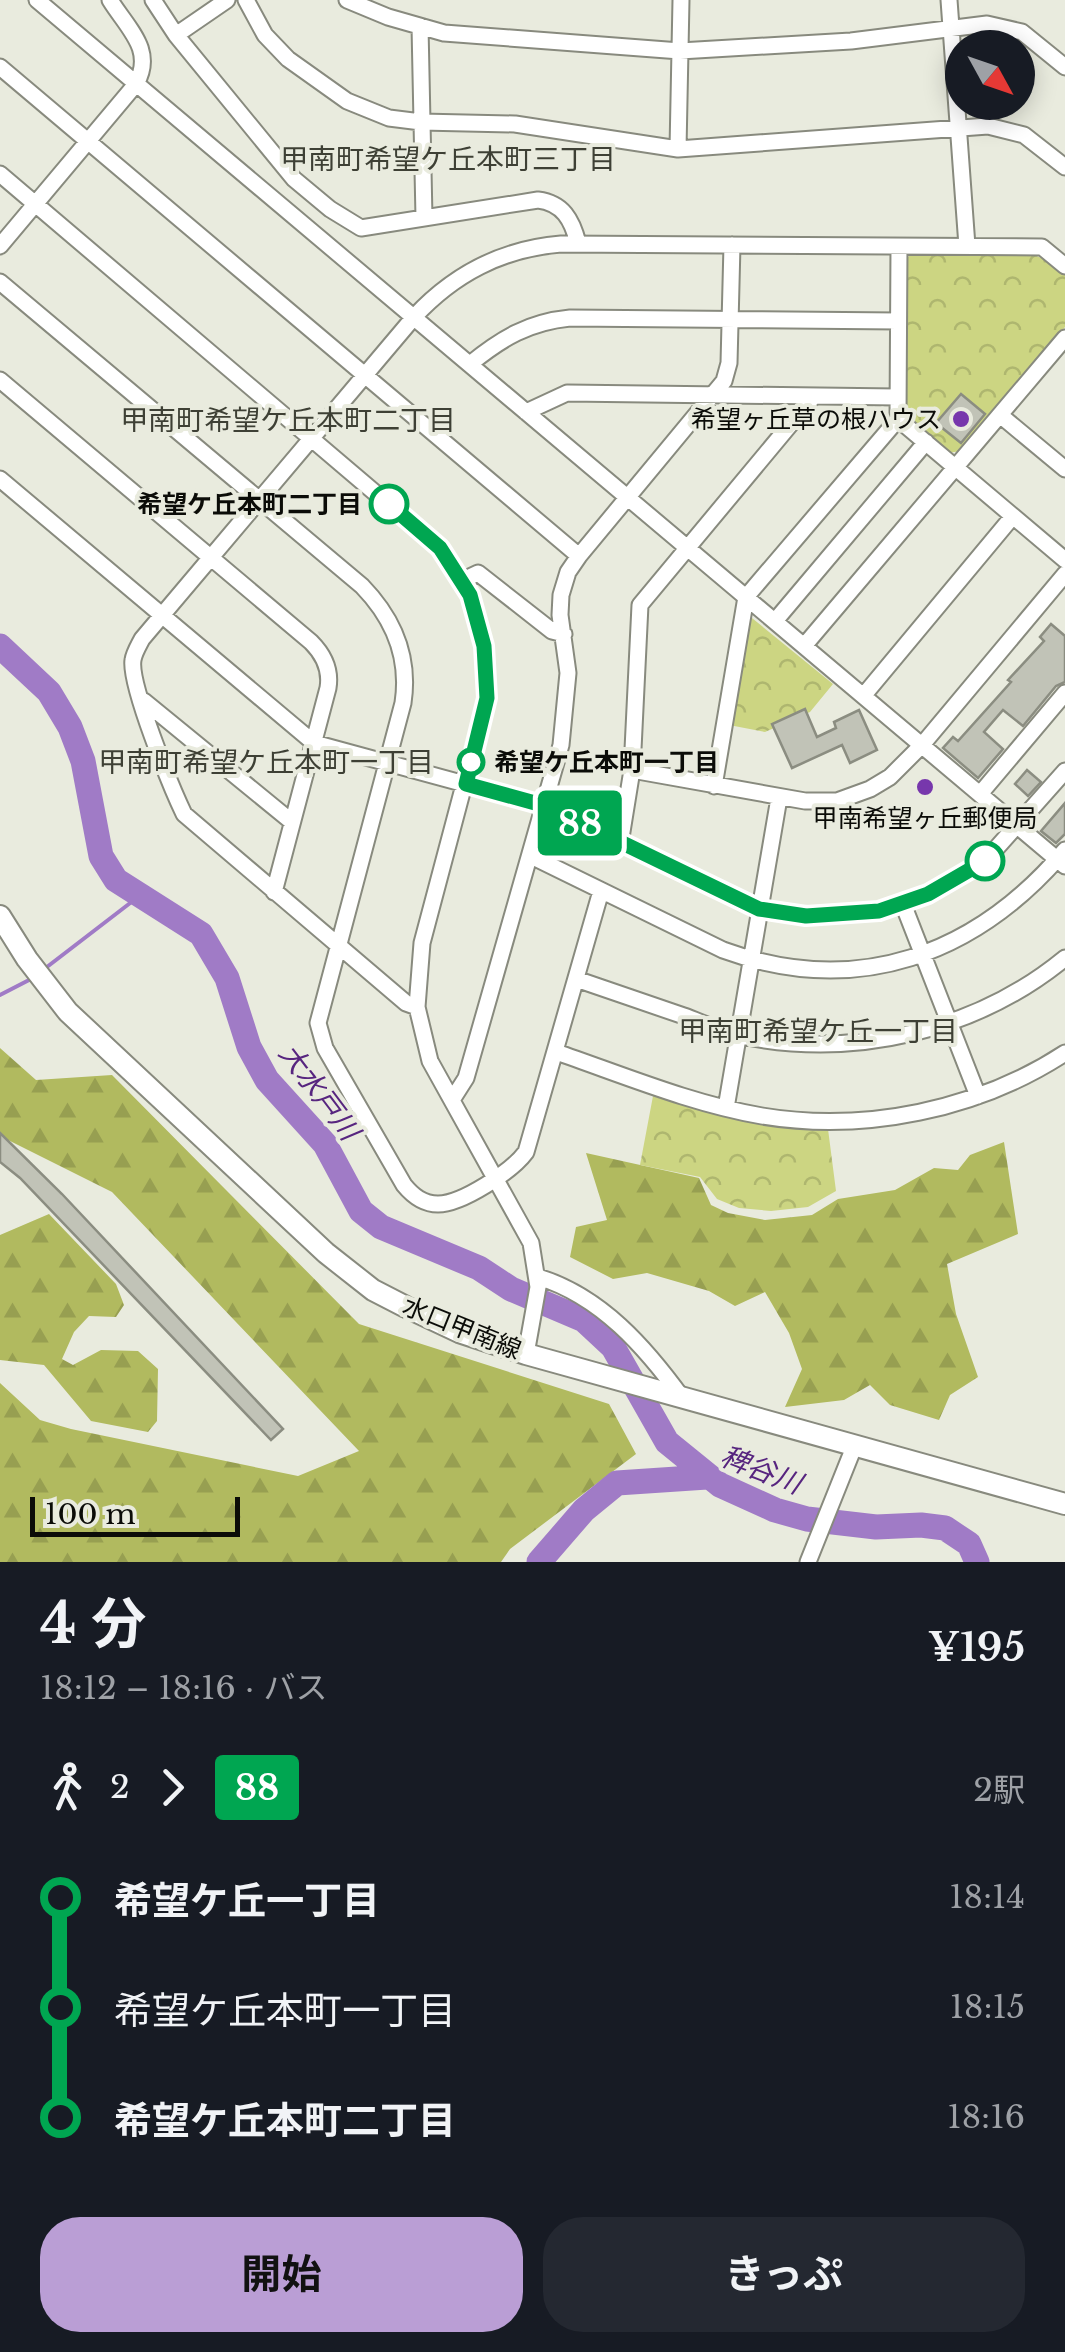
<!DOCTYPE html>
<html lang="ja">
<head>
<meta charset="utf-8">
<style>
	:root { --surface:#171b24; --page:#242831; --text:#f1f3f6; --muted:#9ea1a6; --accent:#ba9ed5 }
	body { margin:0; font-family:"Libre Baskerville","Noto Sans JP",serif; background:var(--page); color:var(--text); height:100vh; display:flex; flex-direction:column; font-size:38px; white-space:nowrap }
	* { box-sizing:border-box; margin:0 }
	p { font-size:32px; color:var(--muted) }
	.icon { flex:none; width:55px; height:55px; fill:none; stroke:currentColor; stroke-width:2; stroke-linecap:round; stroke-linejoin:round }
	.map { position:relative; height:1562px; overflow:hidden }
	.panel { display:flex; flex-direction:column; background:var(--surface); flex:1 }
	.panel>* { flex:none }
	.badge { padding:0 20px; border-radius:8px; font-size:35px; line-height:65px }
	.needle { width:65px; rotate:130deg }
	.fabs { position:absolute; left:945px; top:30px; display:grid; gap:20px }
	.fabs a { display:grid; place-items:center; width:90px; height:90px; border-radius:50%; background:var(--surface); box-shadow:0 5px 25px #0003; font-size:50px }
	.scale { position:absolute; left:30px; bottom:25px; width:210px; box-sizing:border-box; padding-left:10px; border:5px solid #0b0c08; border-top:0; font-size:28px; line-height:35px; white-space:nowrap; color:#0b0c08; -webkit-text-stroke:8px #e9ebde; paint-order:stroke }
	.map>.badge { position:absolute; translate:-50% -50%; box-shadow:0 0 0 5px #fff }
	.legs { display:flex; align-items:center; gap:15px; height:110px; padding:0 40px; font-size:32px }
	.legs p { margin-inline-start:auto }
	.headline { display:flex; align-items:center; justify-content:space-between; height:170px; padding:0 40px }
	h1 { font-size:55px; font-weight:700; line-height:75px }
	.action { display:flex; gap:20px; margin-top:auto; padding:20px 40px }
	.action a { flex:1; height:115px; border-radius:40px; background:var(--accent); color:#111; font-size:40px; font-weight:700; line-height:115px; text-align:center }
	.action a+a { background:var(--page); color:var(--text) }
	ul { padding:0 40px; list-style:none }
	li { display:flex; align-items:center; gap:35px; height:110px; font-size:38px }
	li i { display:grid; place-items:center; width:15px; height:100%; margin:0 12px; background:currentColor }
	li i::after { content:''; width:25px; height:25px; margin:-12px; border:8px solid; border-radius:50%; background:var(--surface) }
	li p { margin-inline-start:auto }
	li:first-child i { background:linear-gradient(#0000 50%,currentColor 0) }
	li:last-child i { background:linear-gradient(currentColor 50%,#0000 0) }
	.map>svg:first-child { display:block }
	.forest { fill:url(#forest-firs) }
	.park { fill:url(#park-crowns) }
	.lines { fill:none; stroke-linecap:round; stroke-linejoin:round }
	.stream { stroke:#a07bc6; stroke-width:4 }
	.river { stroke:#a07bc6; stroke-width:25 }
	.building { fill:#c1c3b7; stroke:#8b8d81; stroke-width:2.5 }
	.minor-casing { stroke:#888a7e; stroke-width:19 }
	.major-casing { stroke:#888a7e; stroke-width:24 }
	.minor { stroke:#fff; stroke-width:15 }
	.major { stroke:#fff; stroke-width:20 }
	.line-1-casing { stroke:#fff; stroke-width:22 }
	.line-1 { stroke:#00a651; stroke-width:15 }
	.poi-dot { fill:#7737ac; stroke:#e9ebde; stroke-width:4 }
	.stop-1-dot { fill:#fff; stroke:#00a651; stroke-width:5 }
	.labels { text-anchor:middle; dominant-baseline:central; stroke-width:8; stroke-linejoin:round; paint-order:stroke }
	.poi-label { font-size:25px; fill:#0b0c08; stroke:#e9ebde; text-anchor:end }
	.stop-label { font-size:25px; font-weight:bold; fill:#0b0c08; stroke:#e9ebde; text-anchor:end }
	.street-label { font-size:25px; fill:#0b0c08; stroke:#e9ebde }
	.neighbourhood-label { font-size:28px; fill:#3e4035; stroke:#e9ebde }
	.water-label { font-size:28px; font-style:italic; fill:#57257f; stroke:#e9ebde }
</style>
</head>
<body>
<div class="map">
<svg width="1065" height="1562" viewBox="0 0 1065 1562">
	<defs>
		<pattern id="forest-firs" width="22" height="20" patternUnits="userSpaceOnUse" patternTransform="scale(2.5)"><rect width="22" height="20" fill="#b1ba5f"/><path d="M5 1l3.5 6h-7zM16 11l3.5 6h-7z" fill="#979f51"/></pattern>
		<pattern id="park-crowns" width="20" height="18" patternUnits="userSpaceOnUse" patternTransform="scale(2.5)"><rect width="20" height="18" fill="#ccd582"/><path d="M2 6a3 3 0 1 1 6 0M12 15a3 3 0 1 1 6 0" fill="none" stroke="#aeb66f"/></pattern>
	</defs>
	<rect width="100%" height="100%" fill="#e9ebde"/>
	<path class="forest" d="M0,1048L36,1080L112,1075L359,1324L609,1404L636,1454L510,1549L501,1562H0V1383L40,1420L71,1429L298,1476L359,1451L112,1192L0,1136Z
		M1004,1142L1018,1234L947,1264L956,1314L978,1377L950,1395L939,1420L890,1405L870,1385L844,1400L785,1407L802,1369L789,1333L765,1292L735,1306L709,1291L647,1273L613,1279L570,1257L576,1227L607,1220L586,1153L699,1178L711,1205L728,1213L765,1220L812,1215L838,1199L895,1190L934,1168L958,1170L970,1155Z
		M49,1214L116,1284L124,1305L116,1317L89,1316L74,1332L62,1359L73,1365L101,1350L138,1351L158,1369L157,1421L148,1432L91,1421L44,1365L0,1360V1235Z"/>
	<path class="park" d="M913,252L1032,254L1048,261L1065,274V327L961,451L948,453L909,420L903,406L904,261Z
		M747,614L833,684L810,712L765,732L729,725Z
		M653,1096C714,1115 765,1124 828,1129L836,1191L808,1207L771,1211L739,1208L717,1199L700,1177L640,1165Z"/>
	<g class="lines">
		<path class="stream" d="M43,970L138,897
			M0,995L31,979"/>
		<path class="river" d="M0,646L49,692L70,727L83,761L101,856L116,880L201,934L227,978L249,1047L267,1080L325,1144L361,1211L381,1227L479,1268L511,1289L584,1320L613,1347L667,1442L720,1485L775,1510L807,1519L876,1527L921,1525L945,1528L969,1544L977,1562
			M539,1562L584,1510L617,1483L707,1477"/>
	</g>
	<path class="building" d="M961,394L985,414L961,443L936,423Z
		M1051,624L1065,636V682L1056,686L1023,726L1003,710L984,732L1003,749L978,778L943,748L953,737L958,741L1011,682L1008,680L1044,641L1040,637Z
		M805,709L817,737L836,728L834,722L859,710L877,750L850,763L842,745L792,768L772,724Z
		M1027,770L1041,782L1028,796L1015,784Z
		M1065,803V834L1056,843L1041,831Z
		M0,1133L62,1194L283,1429L271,1440L20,1178L0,1162Z"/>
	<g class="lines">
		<defs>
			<path id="minor" d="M37,0L1065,866
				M153,0L176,35L294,179L330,209L361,228L538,200C563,203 572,220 578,243
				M246,0L265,35L288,59L347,101L389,118L421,122L515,124L678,149L988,126L1024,135L1065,167
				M347,0L388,17L444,33L680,51L851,41L987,24L1022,32L1065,67
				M949,0L967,246
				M420,26L424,218
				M176,35L227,0
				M0,67L579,556
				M678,149L681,0
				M0,174L440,548L470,595L484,646L487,698L422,943L417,1007L430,1061L531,1243L538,1287L526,1354
				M0,246L136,84C155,50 128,29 110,0
				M899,247L898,419L1065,560
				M0,282L362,586C393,618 410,657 403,703L318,1023L325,1048L404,1185C413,1196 423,1204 438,1204C462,1204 512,1171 526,1152L601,891
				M470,364C502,338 529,322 570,318L898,321
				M0,380L311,642C324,655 331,670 328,688L274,892
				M526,412L567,393L897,397
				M1000,415L1065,469
				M0,479L314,743L546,806L759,909L806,916L860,913L879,911L929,894L985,861L1065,771
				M461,581L478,573L552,631L564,634
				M775,621L926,442
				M804,646L1065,338
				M864,695L1013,516
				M144,701L292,822
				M632,770L805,801H837L870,789L890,777L922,745L1065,574
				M714,786L746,597L898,419
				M980,794L1065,693
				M620,844L632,770L640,605L814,396
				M531,856L723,950C857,999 976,955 1065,850
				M903,904L978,1096
				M576,979C612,991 648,1004 684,1016C703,1023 722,1032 742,1036C855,1059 976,1031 1065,958
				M417,1007L406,1003L184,814C172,789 129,684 133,660C134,653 139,645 142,639L414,317C454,274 501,249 561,244L1042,247L1065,266
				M556,1052C623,1075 692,1104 762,1116C864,1133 978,1110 1065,1053
				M452,1100L466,1078L561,745L568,673L560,615L561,595L568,572L579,556L724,381L729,363L732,245
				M726,1108L779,798
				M538,1277C601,1296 646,1348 683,1399
				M808,1562L854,1447"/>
			<path id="major" d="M0,916L27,959L68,1012L326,1253L373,1290L406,1307L459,1332L526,1354L1065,1504"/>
		</defs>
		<use href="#minor" class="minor-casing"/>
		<use href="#major" class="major-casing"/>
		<use href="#minor" class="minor"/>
		<use href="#major" class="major"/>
	</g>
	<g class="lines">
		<defs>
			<path id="line-1" d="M389,504L440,548L470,595L484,646L487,698L466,784L546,806L759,909L806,916L879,911L928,894L985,861"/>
		</defs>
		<use href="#line-1" class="line-1-casing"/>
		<use href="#line-1" class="line-1"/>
	</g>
	<g class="poi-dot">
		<circle cx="961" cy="419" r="10"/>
		<circle cx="925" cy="787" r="10"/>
	</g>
	<g class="stop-1-dot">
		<circle cx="389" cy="504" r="18"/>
		<circle cx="471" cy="762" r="12"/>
		<circle cx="985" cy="861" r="18"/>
	</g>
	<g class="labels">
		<g class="poi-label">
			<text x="941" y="419">希望ヶ丘草の根ハウス</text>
			<text x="925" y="818" text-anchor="middle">甲南希望ヶ丘郵便局</text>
		</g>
		<g class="stop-label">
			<text x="362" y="504">希望ケ丘本町二丁目</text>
			<text x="494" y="762" text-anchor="start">希望ケ丘本町一丁目</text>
		</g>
		<g class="street-label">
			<text transform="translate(462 1328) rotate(22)">水口甲南線</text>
		</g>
		<g class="neighbourhood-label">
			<text x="448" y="159">甲南町希望ケ丘本町三丁目</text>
			<text x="288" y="420">甲南町希望ケ丘本町二丁目</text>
			<text x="266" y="762">甲南町希望ケ丘本町一丁目</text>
			<text x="818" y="1031">甲南町希望ケ丘一丁目</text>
		</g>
		<g class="water-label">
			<text transform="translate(319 1092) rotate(53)">大水戸川</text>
			<text transform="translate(761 1470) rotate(21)">稗谷川</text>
		</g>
	</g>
</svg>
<div class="fabs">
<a><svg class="needle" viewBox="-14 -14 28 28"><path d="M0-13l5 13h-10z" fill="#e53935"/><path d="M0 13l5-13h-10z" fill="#9ea1a6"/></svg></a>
</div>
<div class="scale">100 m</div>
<b class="badge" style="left:580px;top:823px;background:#00a651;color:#fff">88</b>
</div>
<section class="panel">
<div class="headline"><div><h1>4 分</h1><p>18:12 – 18:16 · バス</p></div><b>¥195</b></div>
<div class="legs"><svg class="icon" aria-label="walk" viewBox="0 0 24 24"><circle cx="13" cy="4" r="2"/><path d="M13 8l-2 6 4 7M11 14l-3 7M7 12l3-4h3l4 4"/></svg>2<svg class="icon" aria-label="forward" viewBox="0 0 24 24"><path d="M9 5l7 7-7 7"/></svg><b class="badge" style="background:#00a651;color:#fff">88</b><p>2駅</p></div>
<ul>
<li><i style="color:#00a651"></i><b>希望ケ丘一丁目</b><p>18:14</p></li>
<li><i style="color:#00a651"></i><span>希望ケ丘本町一丁目</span><p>18:15</p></li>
<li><i style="color:#00a651"></i><b>希望ケ丘本町二丁目</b><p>18:16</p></li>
</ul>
<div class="action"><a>開始</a><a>きっぷ</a></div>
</section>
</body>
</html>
